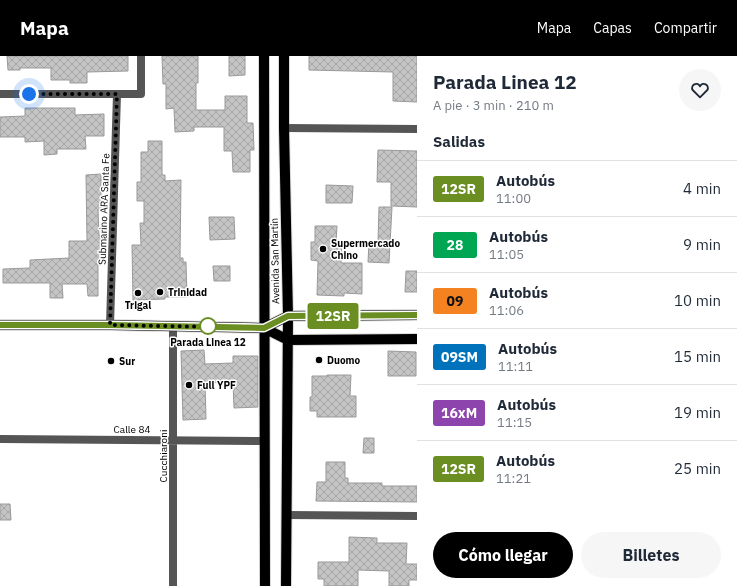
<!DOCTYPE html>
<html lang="es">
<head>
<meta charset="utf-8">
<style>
	:root { --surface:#fff; --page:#f6f6f7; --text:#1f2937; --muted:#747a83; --line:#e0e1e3; --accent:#000 }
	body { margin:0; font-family:"IBM Plex Sans",sans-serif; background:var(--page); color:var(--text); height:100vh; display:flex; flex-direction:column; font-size:15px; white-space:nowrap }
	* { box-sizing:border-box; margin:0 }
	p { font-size:13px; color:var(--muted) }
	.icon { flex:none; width:22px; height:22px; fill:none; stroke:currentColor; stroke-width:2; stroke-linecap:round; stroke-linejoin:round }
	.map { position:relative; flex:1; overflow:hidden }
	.panel { display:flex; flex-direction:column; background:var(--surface); width:320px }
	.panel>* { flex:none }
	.badge { padding:0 8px; border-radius:3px; font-size:14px; line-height:26px }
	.you { position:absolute; width:20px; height:20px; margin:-10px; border:3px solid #fff; border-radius:50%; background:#1a73e8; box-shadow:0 0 0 6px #1a73e833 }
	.map>.badge { position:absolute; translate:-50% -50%; box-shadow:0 0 0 2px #fff }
	h2 { padding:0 16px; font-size:15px; line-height:36px }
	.round { display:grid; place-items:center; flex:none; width:42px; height:42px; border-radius:21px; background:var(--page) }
	.headline { display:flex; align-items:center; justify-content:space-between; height:68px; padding:0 16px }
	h1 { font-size:19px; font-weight:700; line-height:30px }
	.primary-button { display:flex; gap:8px; margin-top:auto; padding:8px 16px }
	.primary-button a { flex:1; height:46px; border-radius:24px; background:var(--accent); color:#fff; font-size:16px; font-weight:700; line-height:46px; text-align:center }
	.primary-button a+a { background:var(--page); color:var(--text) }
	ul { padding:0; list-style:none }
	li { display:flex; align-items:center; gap:12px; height:56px; padding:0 16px; border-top:1px solid var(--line) }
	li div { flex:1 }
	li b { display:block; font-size:15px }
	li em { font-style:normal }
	li .badge { min-width:44px; font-weight:700; text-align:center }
	header { display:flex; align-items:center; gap:24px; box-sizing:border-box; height:56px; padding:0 20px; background:var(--accent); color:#fff }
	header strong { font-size:19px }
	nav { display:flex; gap:22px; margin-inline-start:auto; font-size:14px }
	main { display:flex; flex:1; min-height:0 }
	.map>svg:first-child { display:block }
	.building { fill:url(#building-cross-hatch); stroke:#999 }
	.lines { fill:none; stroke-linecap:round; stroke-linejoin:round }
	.primary-casing { stroke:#dbdbdb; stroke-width:12 }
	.minor { stroke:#555; stroke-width:8 }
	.primary { stroke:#000; stroke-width:10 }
	.line-casing { stroke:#fff; stroke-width:9 }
	.line { stroke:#6b8e23; stroke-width:6 }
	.walk { stroke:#000; stroke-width:4; stroke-dasharray:0 7.2 }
	.poi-dot { fill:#000; stroke:#fff; stroke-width:1.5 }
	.stop-dot { fill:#fff; stroke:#6b8e23; stroke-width:2 }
	.labels { text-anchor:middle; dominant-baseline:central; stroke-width:3; stroke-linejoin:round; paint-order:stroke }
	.street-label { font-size:10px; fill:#000; stroke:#fff }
	.poi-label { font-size:10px; font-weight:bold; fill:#000; stroke:#fff; text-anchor:start }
	.stop-label { font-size:10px; font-weight:bold; fill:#000; stroke:#fff }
</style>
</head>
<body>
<header>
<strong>Mapa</strong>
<nav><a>Mapa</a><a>Capas</a><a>Compartir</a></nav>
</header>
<main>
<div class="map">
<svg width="417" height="530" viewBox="0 0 417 530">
	<defs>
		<pattern id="building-cross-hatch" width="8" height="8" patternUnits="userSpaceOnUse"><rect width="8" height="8" fill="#c4c4c4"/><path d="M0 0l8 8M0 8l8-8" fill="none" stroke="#a7a7a7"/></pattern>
	</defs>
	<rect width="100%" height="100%" fill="#fff"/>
	<path class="building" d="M7,0H128V15L87,16V27H70V24H51V12H20V14H8Z
		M162,0H198V27H196V54H225V40H247V67H253L254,94H250V116H233L232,95H224V71H194V75L175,76L174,52L166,53V28H163Z
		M229,0H245V19L229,20Z
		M309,0H417V46L393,45V16L309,14Z
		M25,52H75V59L104,58V80H85L86,93H57V98L44,99V85L25,86V81H0V61L25,60Z
		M148,85H162V119H165V125L181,124L180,202H183V206H186L187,241H165V243L133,244L132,189H141L140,167H144V145H137V126H141V96H148Z
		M378,94L417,95V151L391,150V126H377Z
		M101,118V154H98L99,180L102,179V208H98V240H88L87,228H62L63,242H50V227H3V213L30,212V204L69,202V185H87L86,119Z
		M326,129L353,130L352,147H326Z
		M379,151H392L389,207L368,206L369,186H378Z
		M209,161H234L235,183L210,184Z
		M315,170H337L336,186L342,187L341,207H362V238L344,237V240L317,239L318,205L311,204V186H315Z
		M213,210H230V225H214Z
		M406,215H417V236H405Z
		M204,294L205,308L233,307V300H258V351L234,352L233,326L205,327L206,363L183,364L181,295Z
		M388,295L416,296V320H388Z
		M327,319H351L350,340H356V361H317V355H310V341H312V320H327Z
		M364,382H374V397H363Z
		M326,406H345V422H348V427H382V430H417V446L316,445L317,426H326Z
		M0,448H10L11,464H0Z
		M349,481L377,482V487H407L406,508H417V524H409V530H389V515L358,514V530H324V523H318V506H349Z"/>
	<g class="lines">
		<defs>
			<path id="primary" d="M264,0L265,530
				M284,0V72L288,260L286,530
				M0,269H110L264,272L288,284L417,283
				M264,272L288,260L417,259"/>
		</defs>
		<use href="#primary" class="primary-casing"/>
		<path class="minor" d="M0,38H141V0
			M284,72L417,73
			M110,269L117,38
			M173,270V530
			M0,383L264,385
			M287,459L417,460"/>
		<use href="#primary" class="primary"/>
	</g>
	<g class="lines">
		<defs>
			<path id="line" d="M0,269H110L264,272L288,260L417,259"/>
		</defs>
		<use href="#line" class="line-casing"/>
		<use href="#line" class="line"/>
		<path class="walk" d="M29,38H117L110,269L215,271L208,270"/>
	</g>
	<g class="poi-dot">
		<circle cx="323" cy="193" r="4"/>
		<circle cx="160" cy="236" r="4"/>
		<circle cx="138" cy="237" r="4"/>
		<circle cx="319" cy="304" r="4"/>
		<circle cx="111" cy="305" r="4"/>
		<circle cx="189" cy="329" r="4"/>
	</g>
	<circle class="stop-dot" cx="208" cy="270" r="8"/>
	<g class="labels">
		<g class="street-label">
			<text transform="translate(104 153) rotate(-88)">Submarino ARA Santa Fe</text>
			<text transform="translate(275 205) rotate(-91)">Avenida San Martín</text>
			<text x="132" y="373">Calle 84</text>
			<text transform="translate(163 400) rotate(-90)">Cucchiaroni</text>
		</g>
		<g class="poi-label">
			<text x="331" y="187">Supermercado<tspan x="331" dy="12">Chino</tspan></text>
			<text x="168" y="236">Trinidad</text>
			<text x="138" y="249" text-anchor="middle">Trigal</text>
			<text x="327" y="304">Duomo</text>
			<text x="119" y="305">Sur</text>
			<text x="197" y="329">Full YPF</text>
		</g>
		<g class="stop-label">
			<text x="208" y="286">Parada Linea 12</text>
		</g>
	</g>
</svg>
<div class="you" style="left:29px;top:38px"></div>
<b class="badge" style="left:333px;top:260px;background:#6b8e23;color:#fff">12SR</b>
</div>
<section class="panel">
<div class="headline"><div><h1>Parada Linea 12</h1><p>A pie · 3 min · 210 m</p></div><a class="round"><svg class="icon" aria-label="heart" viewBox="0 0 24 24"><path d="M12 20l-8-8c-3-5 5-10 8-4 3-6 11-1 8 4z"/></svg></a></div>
<h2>Salidas</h2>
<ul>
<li><span class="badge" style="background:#6b8e23;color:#fff">12SR</span><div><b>Autobús</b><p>11:00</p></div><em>4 min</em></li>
<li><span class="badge" style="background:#00a651;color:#fff">28</span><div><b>Autobús</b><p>11:05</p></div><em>9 min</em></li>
<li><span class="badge" style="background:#f58220;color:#111">09</span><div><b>Autobús</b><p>11:06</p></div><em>10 min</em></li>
<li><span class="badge" style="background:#0072bc;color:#fff">09SM</span><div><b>Autobús</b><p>11:11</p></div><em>15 min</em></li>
<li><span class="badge" style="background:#8e44ad;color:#fff">16xM</span><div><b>Autobús</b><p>11:15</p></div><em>19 min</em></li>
<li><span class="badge" style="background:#6b8e23;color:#fff">12SR</span><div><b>Autobús</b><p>11:21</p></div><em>25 min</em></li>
</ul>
<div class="primary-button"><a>Cómo llegar</a><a>Billetes</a></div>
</section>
</main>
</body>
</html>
